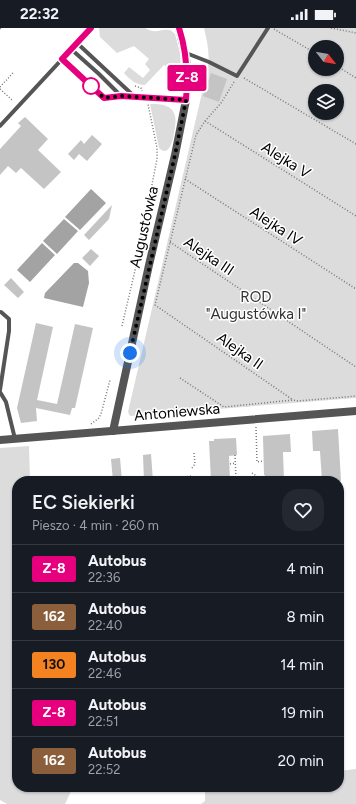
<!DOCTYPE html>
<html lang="pl">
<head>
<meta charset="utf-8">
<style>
	:root { --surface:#171b24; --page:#242831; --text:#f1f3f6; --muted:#9ea1a6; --line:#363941 }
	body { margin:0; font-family:Figtree,sans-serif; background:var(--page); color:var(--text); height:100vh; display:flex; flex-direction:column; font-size:15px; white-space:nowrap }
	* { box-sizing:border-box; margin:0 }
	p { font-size:13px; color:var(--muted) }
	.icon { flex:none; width:22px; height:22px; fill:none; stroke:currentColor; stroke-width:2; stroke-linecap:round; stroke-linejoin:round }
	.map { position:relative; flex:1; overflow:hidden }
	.sheet { position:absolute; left:12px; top:448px; width:332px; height:316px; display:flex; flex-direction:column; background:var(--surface); border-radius:16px; box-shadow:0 1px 3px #0004 }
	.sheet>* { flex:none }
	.badge { padding:0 8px; border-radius:3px; font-size:14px; line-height:26px }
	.needle { width:26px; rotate:121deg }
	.buttons { position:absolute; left:308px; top:12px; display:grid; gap:8px }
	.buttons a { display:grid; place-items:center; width:36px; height:36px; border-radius:50%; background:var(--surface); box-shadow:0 1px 3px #0004; font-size:20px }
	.you { position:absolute; width:20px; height:20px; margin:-10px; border:3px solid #fff; border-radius:50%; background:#1a73e8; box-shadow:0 0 0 6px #1a73e833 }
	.map>.badge { position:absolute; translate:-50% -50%; box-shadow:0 0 0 2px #fff }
	.round { display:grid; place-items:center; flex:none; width:42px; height:42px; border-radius:16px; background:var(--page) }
	.head { display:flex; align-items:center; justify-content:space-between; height:68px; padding:0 20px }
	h1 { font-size:19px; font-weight:600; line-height:30px }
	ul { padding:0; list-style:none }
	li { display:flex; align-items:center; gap:12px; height:48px; padding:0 20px; border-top:1px solid var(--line) }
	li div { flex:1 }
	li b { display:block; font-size:15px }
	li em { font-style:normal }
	li .badge { min-width:44px; font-weight:700; text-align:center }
	.status { display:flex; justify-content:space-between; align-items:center; height:28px; padding:0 20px; background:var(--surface); direction:ltr }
	.status svg { height:11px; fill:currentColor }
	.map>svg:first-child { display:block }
	.green { fill:#dcdcdc; fill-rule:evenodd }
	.water { fill:#a3a3a3 }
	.building { fill:#c4c4c4 }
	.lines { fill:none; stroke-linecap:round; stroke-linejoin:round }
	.path { stroke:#777; stroke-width:1.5; stroke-dasharray:1 2; stroke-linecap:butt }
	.service { stroke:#555; stroke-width:4 }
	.minor { stroke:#555; stroke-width:8 }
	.tertiary { stroke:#555; stroke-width:8 }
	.line-casing { stroke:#fff; stroke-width:9 }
	.line { stroke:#e6007e; stroke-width:6 }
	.walk { stroke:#000; stroke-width:4; stroke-dasharray:0 7.2 }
	.stop-dot { fill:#fff; stroke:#e6007e; stroke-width:2 }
	.labels { text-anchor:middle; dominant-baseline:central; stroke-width:3; stroke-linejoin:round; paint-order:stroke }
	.street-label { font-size:15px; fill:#000; stroke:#fff }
	.park-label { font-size:15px; fill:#333; stroke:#fff }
</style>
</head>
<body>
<div class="status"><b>22:32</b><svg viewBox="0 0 49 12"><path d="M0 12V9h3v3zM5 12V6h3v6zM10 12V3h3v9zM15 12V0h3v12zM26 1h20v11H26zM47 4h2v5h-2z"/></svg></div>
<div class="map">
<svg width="356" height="776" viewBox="0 0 356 776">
	<rect width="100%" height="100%" fill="#fff"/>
	<path class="green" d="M99,0H145C157,7 160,0 169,2C171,2 173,4 175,6L180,25L181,41L182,55L179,60L176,63C169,60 173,49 173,43L164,37L145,57C136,57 130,52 124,45L129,39L143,50L150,42L145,36L149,31L134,18L117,25L100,9Z
		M204,0H356V370L130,388L128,384L208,39C210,25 207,13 204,0ZM315,19H337V41H315ZM315,63H337V85H315Z
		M150,76C155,76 162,76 166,78C178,82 176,95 174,105C173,112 169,130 159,120Z
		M29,418L30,453H17V759H73L65,776H7L0,772V420Z
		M356,741V776H201L205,773V759H339V743Z"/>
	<path class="water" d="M91,161L106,175L80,202L65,189Z
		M64,191L78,203L57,226L43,213Z
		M42,215L55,227L30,254L17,242Z
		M74,235H78L88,243L89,255L83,279L44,270L45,265Z"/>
	<path class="building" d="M211,45L227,51L219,74L203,68Z
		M25,89L48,111L38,122L61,144L44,161L21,140L16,145L8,138L0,147V121L21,98L18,95Z
		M92,107L102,116L87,133L79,126L74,132L68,126L81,112L84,116Z
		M112,177L109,191L89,212L84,207Z
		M91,221L99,228L90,238L82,230Z
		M11,250L24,264L18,270L4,257Z
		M36,295L53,299L37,372L57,376L75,296L93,300L75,380H72L70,387L36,380L37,393L21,395L17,380Z
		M338,401L341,453H322L320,423H313L312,403Z
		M290,406L291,424H283L284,453H265V447H264L263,408Z
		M236,410L237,427L229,428L230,453H211L209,413H214V411Z
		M151,426L153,453H144L143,427Z
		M120,430L122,453H113L111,431Z"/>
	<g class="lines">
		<path class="path" d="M331,0L356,5
			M0,1L1,0
			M274,1L315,25
			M337,38L356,50
			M244,50L356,116
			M234,54L221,75L205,93L196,107L155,277L293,372
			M135,58L141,60L142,63
			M0,59L13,45
			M0,61L12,72
			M205,93L356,188
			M185,151L356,261
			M170,214L356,339
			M122,298L137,234L157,131V120L148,76
			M180,350L224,379L293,372L298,373L356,368
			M91,396L99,390L101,386L110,352
			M256,399L257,434L264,433
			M235,427L236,453
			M230,436L236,435
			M192,440L195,436L194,425
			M252,445L258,449H265
			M172,450L192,448"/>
		<path class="service" d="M77,15L136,70
			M71,21L99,46L121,68
			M186,25L209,34L237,48L268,0
			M62,31L103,70L121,68L186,72
			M0,98L91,0
			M0,362L9,303V291L1,284
			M0,364L6,374L15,411"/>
		<path class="minor" d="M0,412L356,383"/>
		<path class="tertiary" d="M113,403L149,237L175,127L186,72L187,52V38L185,25L179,0"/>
	</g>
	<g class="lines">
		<defs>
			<path id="line" d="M91,0L62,31L104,70L121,68L186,72C188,47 187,24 179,0"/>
		</defs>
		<use href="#line" class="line-casing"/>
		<use href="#line" class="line"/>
		<path class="walk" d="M91,58L88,56L104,70L121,68L186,72L175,127L130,325"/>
	</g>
	<circle class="stop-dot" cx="91" cy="58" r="8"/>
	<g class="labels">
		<g class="street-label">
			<text transform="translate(286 132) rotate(32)">Alejka V</text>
			<text transform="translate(276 198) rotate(33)">Alejka IV</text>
			<text transform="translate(144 199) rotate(-77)">Augustówka</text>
			<text transform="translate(209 228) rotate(34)">Alejka III</text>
			<text transform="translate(240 323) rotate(35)">Alejka II</text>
			<text transform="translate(177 384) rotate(-5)">Antoniewska</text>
		</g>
		<g class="park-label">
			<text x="256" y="269">ROD<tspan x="256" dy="17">"Augustówka I"</tspan></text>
		</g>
	</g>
</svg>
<div class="buttons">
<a><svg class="needle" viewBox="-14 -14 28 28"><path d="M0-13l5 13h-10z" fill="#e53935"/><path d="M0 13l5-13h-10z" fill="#9ea1a6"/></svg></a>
<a><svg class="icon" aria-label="layers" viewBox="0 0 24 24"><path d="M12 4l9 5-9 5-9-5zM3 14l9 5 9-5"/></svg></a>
</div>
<div class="you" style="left:130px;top:325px"></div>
<b class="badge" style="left:187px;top:50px;background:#e6007e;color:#fff">Z-8</b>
<section class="sheet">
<div class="head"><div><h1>EC Siekierki</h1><p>Pieszo · 4 min · 260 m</p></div><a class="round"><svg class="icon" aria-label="heart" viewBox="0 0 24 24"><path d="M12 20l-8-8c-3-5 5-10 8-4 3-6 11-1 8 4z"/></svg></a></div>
<ul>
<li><span class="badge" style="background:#e6007e;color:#fff">Z-8</span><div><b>Autobus</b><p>22:36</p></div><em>4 min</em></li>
<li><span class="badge" style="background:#8b5e3c;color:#fff">162</span><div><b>Autobus</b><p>22:40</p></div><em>8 min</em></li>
<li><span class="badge" style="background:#f58220;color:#111">130</span><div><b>Autobus</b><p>22:46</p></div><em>14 min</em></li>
<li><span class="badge" style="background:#e6007e;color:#fff">Z-8</span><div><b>Autobus</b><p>22:51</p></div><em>19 min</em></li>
<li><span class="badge" style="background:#8b5e3c;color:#fff">162</span><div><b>Autobus</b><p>22:52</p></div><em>20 min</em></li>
</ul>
</section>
</div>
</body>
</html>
